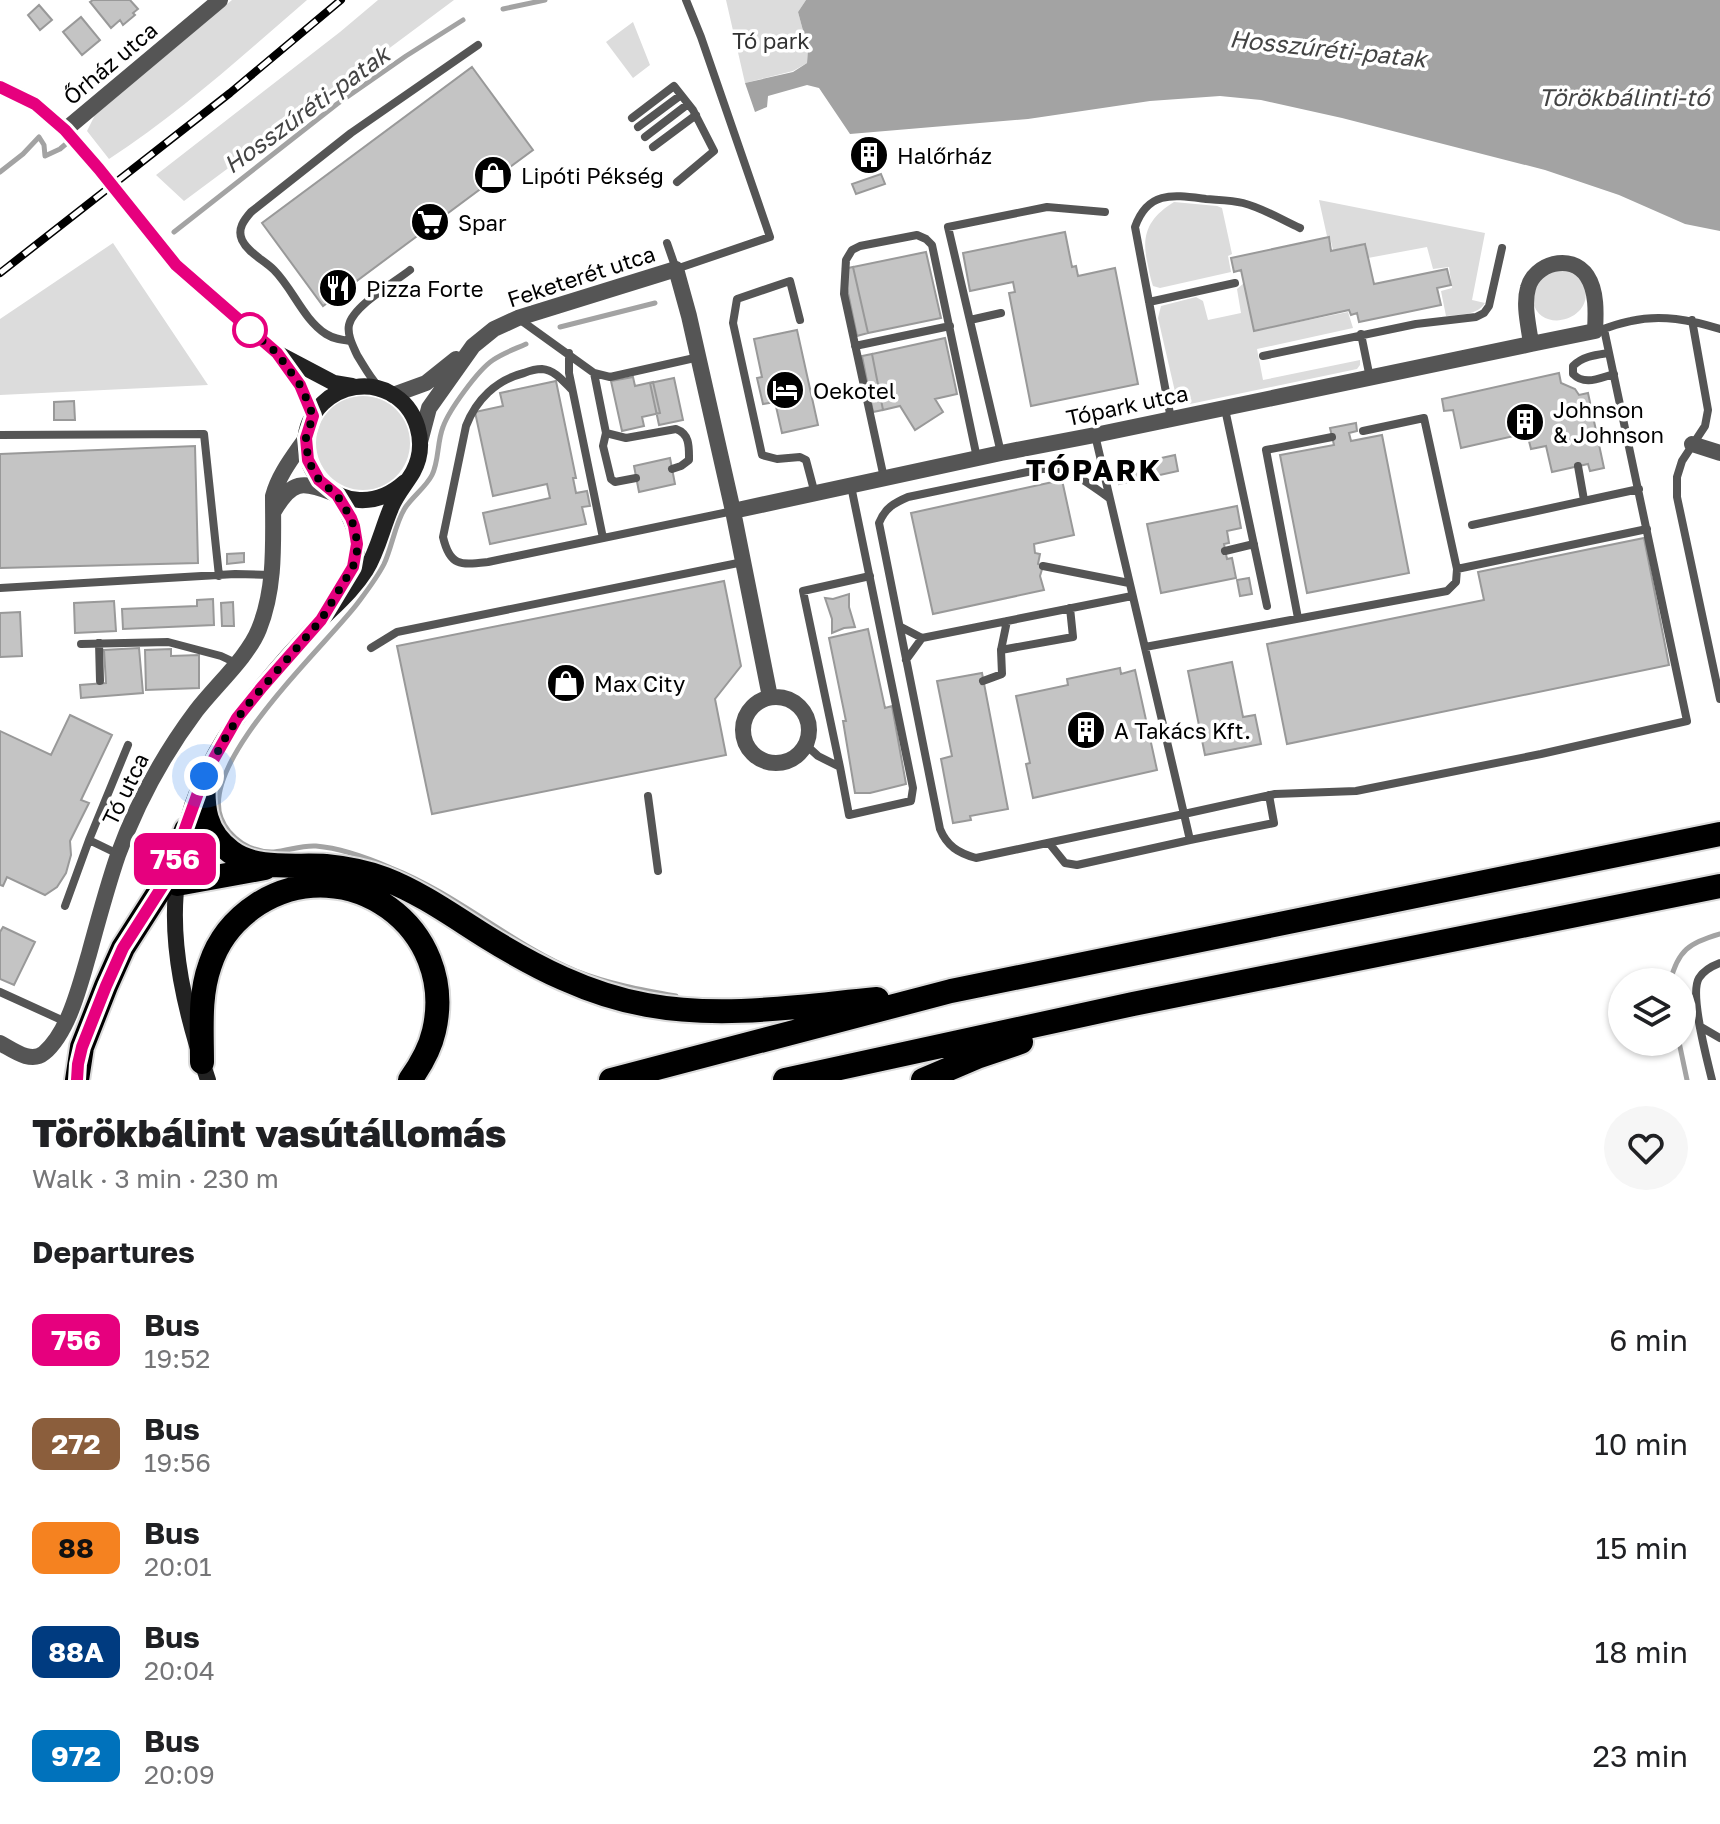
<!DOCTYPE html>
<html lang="en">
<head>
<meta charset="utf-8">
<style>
	:root { --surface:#fff; --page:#f6f6f6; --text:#202124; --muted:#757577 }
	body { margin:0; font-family:"Golos Text",sans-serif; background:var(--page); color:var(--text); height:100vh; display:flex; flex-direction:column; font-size:30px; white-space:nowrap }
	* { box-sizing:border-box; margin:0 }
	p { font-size:26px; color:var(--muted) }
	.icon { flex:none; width:44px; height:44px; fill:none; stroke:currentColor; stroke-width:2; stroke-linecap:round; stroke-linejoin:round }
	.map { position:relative; height:1080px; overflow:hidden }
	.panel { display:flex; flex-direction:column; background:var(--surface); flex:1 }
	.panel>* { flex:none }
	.badge { padding:0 16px; border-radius:12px; font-size:28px; line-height:52px }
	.controls { position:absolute; left:1608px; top:968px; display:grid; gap:16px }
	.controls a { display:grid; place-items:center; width:88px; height:88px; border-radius:50%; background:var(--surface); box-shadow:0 2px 6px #0004; font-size:40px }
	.you { position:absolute; width:40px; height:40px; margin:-20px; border:6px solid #fff; border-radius:50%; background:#1a73e8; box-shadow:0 0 0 12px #1a73e833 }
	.map>.badge { position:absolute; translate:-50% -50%; box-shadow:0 0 0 4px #fff }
	h2 { padding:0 32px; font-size:30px; line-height:72px }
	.round { display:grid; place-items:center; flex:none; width:84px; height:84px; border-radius:42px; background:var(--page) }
	.headline { display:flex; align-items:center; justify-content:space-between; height:136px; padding:0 32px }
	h1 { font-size:38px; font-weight:800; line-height:60px }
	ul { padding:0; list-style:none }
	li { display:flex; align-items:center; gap:24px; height:104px; padding:0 32px }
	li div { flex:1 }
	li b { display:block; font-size:30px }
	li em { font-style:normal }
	li .badge { min-width:88px; font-weight:700; text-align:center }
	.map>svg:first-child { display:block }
	.green { fill:#dcdcdc }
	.water { fill:#a3a3a3 }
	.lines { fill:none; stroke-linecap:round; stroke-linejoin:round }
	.stream { stroke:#a3a3a3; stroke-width:5 }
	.building { fill:#c4c4c4; stroke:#999; stroke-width:2 }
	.highway-casing { stroke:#dbdbdb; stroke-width:28 }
	.lane { stroke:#555; stroke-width:8 }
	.street { stroke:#555; stroke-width:16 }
	.secondary { stroke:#222; stroke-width:16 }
	.highway { stroke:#000; stroke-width:24 }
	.rail-casing { stroke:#000; stroke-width:8 }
	.rail { stroke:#fff; stroke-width:5; stroke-dasharray:15; stroke-linecap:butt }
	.line-casing { stroke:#fff; stroke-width:18 }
	.line { stroke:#e6007e; stroke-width:12 }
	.walk { stroke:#000; stroke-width:8; stroke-dasharray:0 14.4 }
	.stop-dot { fill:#fff; stroke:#e6007e; stroke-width:4 }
	.labels { text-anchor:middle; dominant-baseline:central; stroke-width:7; stroke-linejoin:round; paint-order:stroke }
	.park-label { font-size:22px; fill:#333; stroke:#fff }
	.street-label { font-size:22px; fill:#000; stroke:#fff }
	.poi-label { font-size:22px; fill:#000; stroke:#fff; text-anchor:start }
	.water-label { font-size:24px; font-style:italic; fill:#444; stroke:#fff }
	.district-label { font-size:30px; font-weight:bold; letter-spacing:2px; fill:#000; stroke:#fff }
</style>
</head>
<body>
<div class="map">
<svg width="1720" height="1080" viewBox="0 0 1720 1080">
	<rect width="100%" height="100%" fill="#fff"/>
	<path class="green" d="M232,0H307C243,55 180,113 109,159L87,131L95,115Z
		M378,0H454L184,201L156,175L340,32Z
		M726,0H806L798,12L808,49L807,63L793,71L745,83Z
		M633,22L650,65L633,78L606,42Z
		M1319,200L1485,233L1472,300L1485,303C1477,316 1460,314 1446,316L1441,291L1452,288L1449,267L1433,269L1427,247L1368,258L1366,243L1333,250L1330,237L1327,236Z
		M1174,202L1217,206L1222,208L1232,254L1228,256L1231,272L1160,288L1153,286C1150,278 1149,270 1147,261C1141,233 1150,217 1174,202Z
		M113,243L208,385L0,395V319Z
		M1556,268C1562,269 1570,270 1575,273C1580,276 1583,283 1585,288C1593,321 1540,334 1533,302C1532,297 1534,289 1535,283Z
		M1244,283L1254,331L1348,312L1353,328L1257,349L1263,380L1360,360V365L1357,369L1190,404L1176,396L1158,318L1161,306L1196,297L1203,301L1208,320L1241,313L1237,289Z
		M316 443a47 47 0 1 1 94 0a47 47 0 1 1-94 0Z"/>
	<path class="water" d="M806,0H1720V231L1685,224L1619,195L1545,170L1342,118L1261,100L1220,96L1150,101L1028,119L850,134L819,88L807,85L768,96L767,107L755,112L745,83L793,72L807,63L808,49L798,12Z"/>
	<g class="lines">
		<path class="stream" d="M503,9L545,0
			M0,172L23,154L39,137L44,145L45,156L60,149L67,143
			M174,232L337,104L406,56L463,20
			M560,327L655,303
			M526,344C515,349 503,353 493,360C478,370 449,410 443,427C437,442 439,461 432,475C426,487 413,496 405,508C395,524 392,547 384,564C377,578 366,592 357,604C324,647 199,762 221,818C229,839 252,853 274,852C288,851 301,845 316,846C340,848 368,858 391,868C457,894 511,944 576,971C609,984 642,990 676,996
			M1670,982C1678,950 1689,943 1720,934
			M1679,1042L1687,1080"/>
	</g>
	<path class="building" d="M93,0H130L138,9L133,13L135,15L123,25L120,20L111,28L90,2Z
		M39,5L52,20L40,30L28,15Z
		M81,17L100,40L82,55L63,32Z
		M472,67L533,150L323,306L262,223Z
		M875,146L877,162L863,163L862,147Z
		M881,174L885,184L856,194L852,184Z
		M1065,232L1072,267L1076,266L1078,276L1115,268L1138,384L1031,406L1009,293L1015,292L1013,282L970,291L963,253Z
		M1329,237L1331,251L1365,244L1374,284L1447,269L1451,285L1437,288L1441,305L1359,322L1357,313L1351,315L1349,310L1254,331L1241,270L1234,272L1231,258Z
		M926,252L941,318L868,333L853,267Z
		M853,267L868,333L857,336L843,269Z
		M797,330L818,425L782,433L775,402L763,404L757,378L762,377L754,339Z
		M945,338L957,394L935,399L943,412L915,430L900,406L883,410L872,354Z
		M872,354L883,410L873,412L862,356Z
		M1559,373L1561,383L1575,389L1579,395L1588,393L1604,468L1590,471L1588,464L1552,472L1546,446L1531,449L1527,433L1461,448L1453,410L1444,411L1442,399Z
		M633,377L635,386L653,382L660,413L642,417L644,426L622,431L611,381Z
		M674,378L683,420L659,425L650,383Z
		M556,381L576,478H573L576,493L587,491L590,506L582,507L586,524L490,544L483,513L550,498L547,484L493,496L475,412L503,406L500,393Z
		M74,401L75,420H54V402Z
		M1356,423L1357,431L1349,433L1351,441L1382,435L1409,573L1307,593L1280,455L1334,445L1330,428Z
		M195,446L198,563L0,568V454Z
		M1175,455L1178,471L1119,484L1116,468Z
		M670,458L675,484L639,492L634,466Z
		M1062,480L1074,535L1034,544L1035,553L1040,554L1038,564L1043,566L1040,576L1044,590L933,614L911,513Z
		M1237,506L1241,528L1227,531L1229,543L1224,544L1227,559L1232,558L1236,578L1161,593L1147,524Z
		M1644,538L1669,665L1287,744L1267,644L1484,600L1478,572Z
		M244,553V562L227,564V554Z
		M1249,578L1252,594L1240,596L1237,580Z
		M724,581L741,666L715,699L726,755L432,814L397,646Z
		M849,594V607L855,627L844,628L832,633V619L825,598L833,599Z
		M213,599L214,625L123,629L122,609L197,606V600Z
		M114,601L116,631L75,633L74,603Z
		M233,602L234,626H222L221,603Z
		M20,612L22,656L0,657V613Z
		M868,629L885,708L892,706L906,784L870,793H855L843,721H846L829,638Z
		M139,648L143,693L81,698L80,685L106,683L104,650Z
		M171,649V656L199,655V688L146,690L145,650Z
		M1232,662L1243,717L1255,715L1261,744L1205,755L1188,671Z
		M1120,668L1121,674L1135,670L1157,770L1033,798L1026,764L1030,763L1016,696L1068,685L1067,679Z
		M982,673L1008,809L970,816L971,820L953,823L941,759L952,756L937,681Z
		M70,715L112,735L81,800L89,803L70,841L71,855L66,873L57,887L45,895L7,877L3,886L0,885V731L51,755Z
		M3,927L35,942L14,985L0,979V932Z"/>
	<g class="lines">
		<defs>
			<path id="highway" d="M204,776C202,807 204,832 231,852C256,871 296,864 326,866C346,868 367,872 385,879C421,893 453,916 485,936C535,967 589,995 647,1005C723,1019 801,1006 877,999
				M177,884L265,868
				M202,1062C202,1029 199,996 210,965C218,940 235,919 258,904C348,848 458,928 434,1031C430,1049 420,1066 410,1080
				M77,1080L82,1047L106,986L123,948L167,879L186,830
				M611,1080L951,991L1720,834
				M785,1080L1133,1004L1720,886
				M923,1080L977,1057L1021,1042"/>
		</defs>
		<use href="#highway" class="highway-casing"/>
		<path class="lane" d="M632,118L674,86L693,110L714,151L677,182
			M638,127L681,95
			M645,137L688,104
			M653,147L696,115
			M667,243L676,269L770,237L701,37L686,0
			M1149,302L1235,283
			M519,319L594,373L610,377L699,357
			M800,320L790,281L737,299L733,323L762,455L777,459L800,457L806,460L815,494
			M970,320L1001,313
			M1692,320L1708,410L1705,426L1682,461L1677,477V497L1720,699
			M1600,330C1610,327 1620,323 1631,321C1661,314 1691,320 1720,329
			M1361,334L1370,378
			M350,341C341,340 334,339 326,334C303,319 293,289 274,270C264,260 248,253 242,240C237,229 244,220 251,212L351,133L478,45
			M855,346L950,326
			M569,353V373L603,538
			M1609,353C1596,355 1583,356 1573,366V374C1585,386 1599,378 1614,374
			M1263,356L1416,324L1476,317L1484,313L1489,306L1502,248
			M594,373L606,433L626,438L676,429C690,434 689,447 689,460L681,466L672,469
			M378,386C369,376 364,366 357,355C353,346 347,335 349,325C353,306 395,282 410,270
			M572,390C564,382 555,370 542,369C537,369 529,371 524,373C496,380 476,400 466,426L443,537C450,567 461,565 488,562L733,511
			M1225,409L1267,606
			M1171,419L1135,227C1148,190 1174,195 1206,199C1218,200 1232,200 1243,203C1263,208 1282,220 1300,228
			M606,433L603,446L611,479L615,482L636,478
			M0,435L204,434L219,576
			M1095,435L1184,814L1275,794L1356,791L1541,754L1687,721L1604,329
			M1001,453L948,227L1047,207L1105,212
			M1578,466L1584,500
			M884,478L844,294L846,260L852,250L860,246L917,235L926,239L932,245L977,458
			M1472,525L1639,489
			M1225,551L1254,544
			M1043,566L1129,583
			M1457,569L1647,529
			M0,588L235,574L271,575
			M1298,618L1266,450L1332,437
			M901,627L922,638L1132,596
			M99,643L100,681
			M81,644L168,642L221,656L236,663
			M1145,647L1447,591L1456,582L1457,569L1424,418L1363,431
			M371,648L397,632L743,562
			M1001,650L1073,637L1070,608
			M906,660L922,638
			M983,681L1002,674L1001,650L1007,621
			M806,745L818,756L840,767L849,815L911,801L913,788L851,486
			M840,767L803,591L870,576
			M648,796L658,871
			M89,840L118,854
			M1190,840L1274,823L1269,795
			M1049,843L1065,863L1077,865L1190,840L1184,814L976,858C958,853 947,846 940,829L879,523C885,508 894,503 908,497L1042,469C1069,466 1088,483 1109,498
			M65,906L89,840L128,745
			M0,992L66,1022
			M1701,1027L1720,1038
			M1712,1080C1707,1059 1689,994 1699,978C1704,970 1712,966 1720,963"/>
		<path class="street" d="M65,130L220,0
			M393,395L426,383L456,359
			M420,442L429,408L473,346L494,329L518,318L676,269L689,316L733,511L770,697
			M1692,444L1720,453
			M274,511C292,480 302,481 333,493
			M733,511L1001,453L1095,435L1531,344L1595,331C1596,313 1597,291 1587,276C1571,252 1534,264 1528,288C1523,305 1529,327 1531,344
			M743 730a33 33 0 1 1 66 0a33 33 0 1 1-66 0Z
			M0,1043C13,1050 31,1064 44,1053C69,1032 80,984 89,954C98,921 107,887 118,855C137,803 163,755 196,711C215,686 248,657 259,629C276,587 273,541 273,496C279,474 293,457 306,438"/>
		<path class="secondary" d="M0,87L35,104L65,130L99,169L176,265L277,353L300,385L313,416
			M279,354L334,383L352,386
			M337,495C361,534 366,553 338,591
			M184,837C192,792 216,747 243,711C266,679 294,648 322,619C338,603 354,589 366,570C378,550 382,529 391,508C396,495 406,484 413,472C428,444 418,408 390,393C368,381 341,386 323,403C271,454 344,537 405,482
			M178,875C167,942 187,1018 208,1080"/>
		<use href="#highway" class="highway"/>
		<defs>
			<path id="rail" d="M0,273L230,93L341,0"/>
		</defs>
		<use href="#rail" class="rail-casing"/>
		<use href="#rail" class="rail"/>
	</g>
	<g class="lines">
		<defs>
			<path id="line" d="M0,87L35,104L65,130L99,169L176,265L277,353L300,385L313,416L306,438L308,460L319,480L337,495L351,518L354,526L357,544L353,567L321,620L262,687L237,718L204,776L167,879L123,948L106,986L82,1047L78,1064L77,1080"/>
		</defs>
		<use href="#line" class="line-casing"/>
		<use href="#line" class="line"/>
		<path class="walk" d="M204,776L227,735L244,709L321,620L353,567L357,551L356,534L351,518L337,495L319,480L308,460L306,438L313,416L307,400L300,385L277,353L250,330"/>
	</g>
	<defs>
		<symbol id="building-disc" viewBox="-11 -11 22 22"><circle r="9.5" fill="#000" stroke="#fff"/><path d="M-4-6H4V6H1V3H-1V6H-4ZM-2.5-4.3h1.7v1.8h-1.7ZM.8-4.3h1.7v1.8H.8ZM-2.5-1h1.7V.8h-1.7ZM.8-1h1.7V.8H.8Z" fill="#fff"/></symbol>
		<symbol id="shop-disc" viewBox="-11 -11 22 22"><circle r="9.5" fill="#000" stroke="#fff"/><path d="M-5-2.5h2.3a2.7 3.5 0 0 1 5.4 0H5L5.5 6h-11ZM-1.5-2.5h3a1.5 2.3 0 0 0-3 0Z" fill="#fff"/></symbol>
		<symbol id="supermarket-disc" viewBox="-11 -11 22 22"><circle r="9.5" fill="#000" stroke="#fff"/><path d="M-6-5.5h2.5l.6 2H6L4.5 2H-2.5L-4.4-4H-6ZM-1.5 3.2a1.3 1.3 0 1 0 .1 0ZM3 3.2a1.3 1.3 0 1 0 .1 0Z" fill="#fff"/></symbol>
		<symbol id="restaurant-disc" viewBox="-11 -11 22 22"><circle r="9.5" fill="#000" stroke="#fff"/><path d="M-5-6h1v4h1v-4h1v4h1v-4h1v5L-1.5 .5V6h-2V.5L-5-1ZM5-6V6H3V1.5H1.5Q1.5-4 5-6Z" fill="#fff"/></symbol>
		<symbol id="hotel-disc" viewBox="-11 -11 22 22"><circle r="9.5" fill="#000" stroke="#fff"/><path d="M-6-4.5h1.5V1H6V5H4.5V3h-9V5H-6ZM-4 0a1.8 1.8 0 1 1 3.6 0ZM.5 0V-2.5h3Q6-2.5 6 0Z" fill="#fff"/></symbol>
	</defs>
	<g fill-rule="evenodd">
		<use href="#building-disc" x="847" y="133" width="44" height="44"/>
		<use href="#shop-disc" x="471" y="153" width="44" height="44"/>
		<use href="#supermarket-disc" x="408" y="200" width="44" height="44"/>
		<use href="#restaurant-disc" x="316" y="266" width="44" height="44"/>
		<use href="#hotel-disc" x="763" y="368" width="44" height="44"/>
		<use href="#building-disc" x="1503" y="400" width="44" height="44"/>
		<use href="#shop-disc" x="544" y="661" width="44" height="44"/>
		<use href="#building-disc" x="1064" y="708" width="44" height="44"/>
	</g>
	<circle class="stop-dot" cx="250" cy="330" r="16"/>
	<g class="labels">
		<g class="park-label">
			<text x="771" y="40">Tó park</text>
		</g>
		<g class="street-label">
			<text transform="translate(110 63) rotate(-40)">Őrház utca</text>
			<text transform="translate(581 276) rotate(-18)">Feketerét utca</text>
			<text transform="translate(1127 405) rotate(-12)">Tópark utca</text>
			<text transform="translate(125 789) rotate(-64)">Tó utca</text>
		</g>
		<g class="poi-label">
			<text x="897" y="155">Halőrház</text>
			<text x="521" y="175">Lipóti Pékség</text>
			<text x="458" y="222">Spar</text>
			<text x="366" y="288">Pizza Forte</text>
			<text x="813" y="390">Oekotel</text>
			<text x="1553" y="409">Johnson<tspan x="1553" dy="25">&amp; Johnson</tspan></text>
			<text x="594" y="683">Max City</text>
			<text x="1114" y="730">A Takács Kft.</text>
		</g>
		<g class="water-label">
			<text transform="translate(1328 48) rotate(6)">Hosszúréti-patak</text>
			<text x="1624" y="96">Törökbálinti-tó</text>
			<text transform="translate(306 109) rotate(-36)">Hosszúréti-patak</text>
		</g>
		<g class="district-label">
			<text x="1094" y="470">TÓPARK</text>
		</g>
	</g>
</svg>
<div class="controls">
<a><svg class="icon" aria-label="layers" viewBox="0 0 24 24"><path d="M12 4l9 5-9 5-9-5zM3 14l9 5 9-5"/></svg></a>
</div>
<div class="you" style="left:204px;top:776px"></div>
<b class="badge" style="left:175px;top:859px;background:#e6007e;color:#fff">756</b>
</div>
<section class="panel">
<div class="headline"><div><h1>Törökbálint vasútállomás</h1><p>Walk · 3 min · 230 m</p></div><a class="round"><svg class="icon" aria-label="heart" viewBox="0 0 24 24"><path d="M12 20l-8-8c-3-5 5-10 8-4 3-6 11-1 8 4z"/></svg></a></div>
<h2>Departures</h2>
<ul>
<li><span class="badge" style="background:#e6007e;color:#fff">756</span><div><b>Bus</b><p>19:52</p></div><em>6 min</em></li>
<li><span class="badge" style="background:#8b5e3c;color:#fff">272</span><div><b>Bus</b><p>19:56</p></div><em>10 min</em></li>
<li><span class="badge" style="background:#f58220;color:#111">88</span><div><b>Bus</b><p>20:01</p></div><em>15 min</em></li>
<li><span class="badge" style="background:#003b80;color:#fff">88A</span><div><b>Bus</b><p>20:04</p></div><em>18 min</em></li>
<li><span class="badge" style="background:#0072bc;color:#fff">972</span><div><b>Bus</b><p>20:09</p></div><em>23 min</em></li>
</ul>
</section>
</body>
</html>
